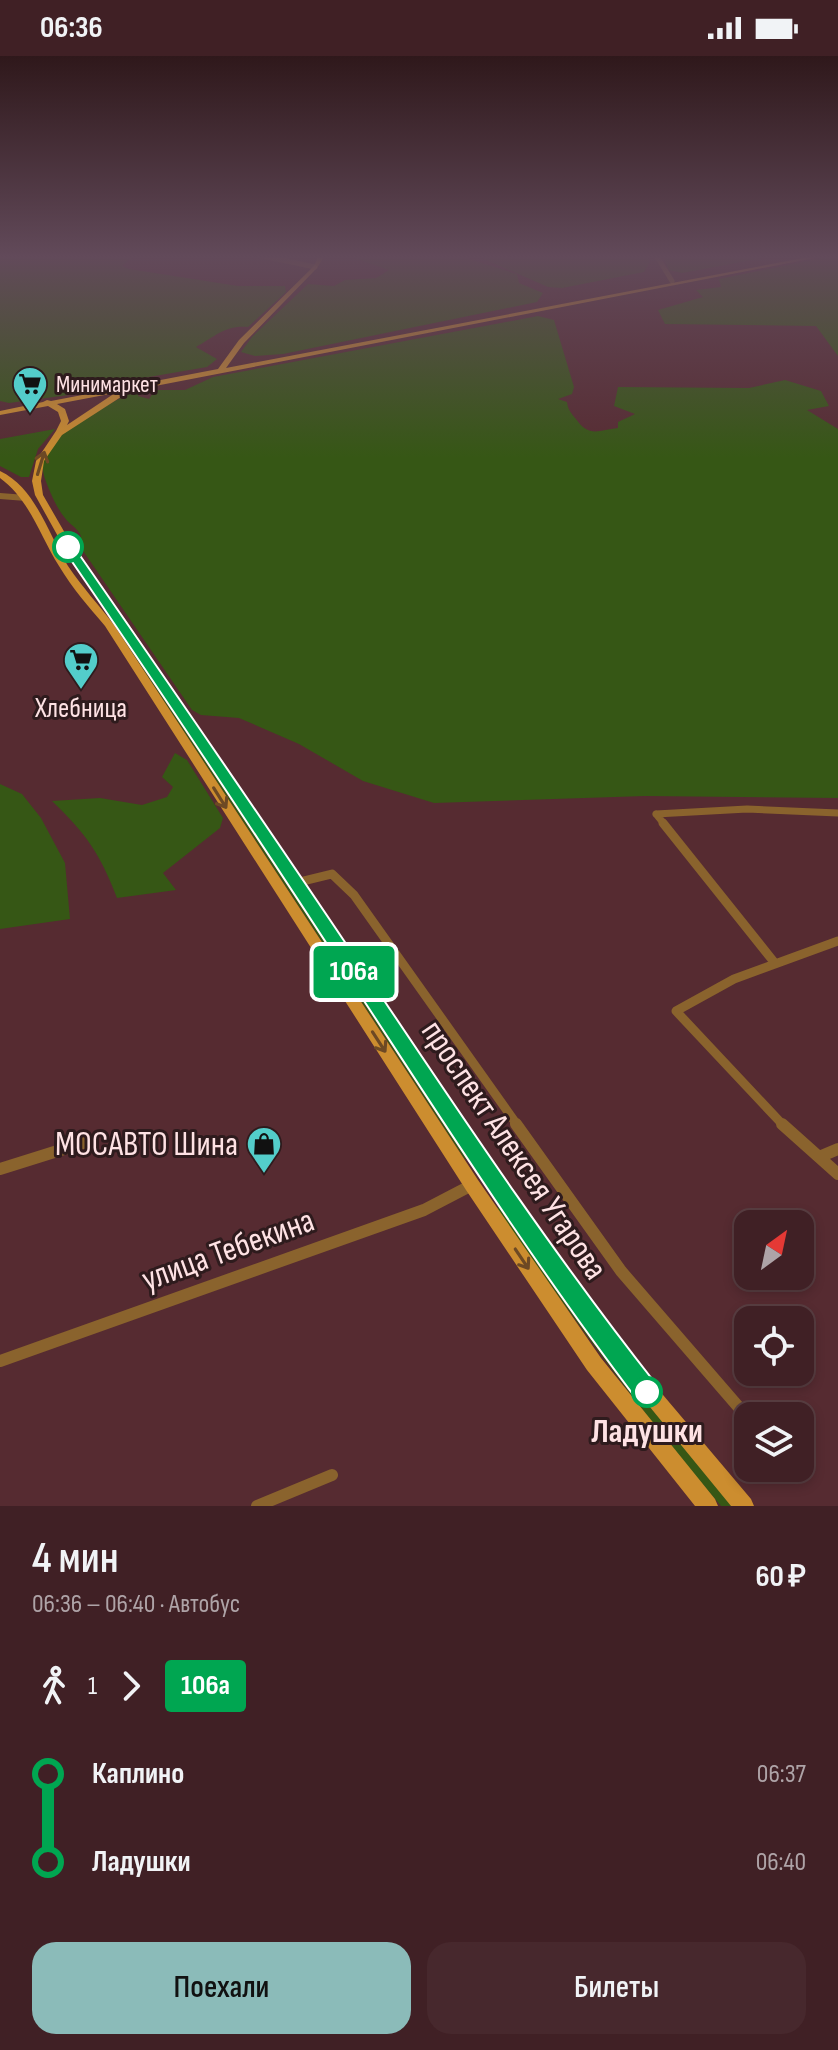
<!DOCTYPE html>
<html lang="ru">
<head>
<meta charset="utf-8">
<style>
	:root { --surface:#402025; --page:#47282d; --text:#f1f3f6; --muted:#aea3a7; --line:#593e42; --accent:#8bbbb9 }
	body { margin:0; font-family:"Sofia Sans Condensed",sans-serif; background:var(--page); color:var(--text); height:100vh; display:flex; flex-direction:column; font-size:30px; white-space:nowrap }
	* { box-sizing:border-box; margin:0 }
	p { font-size:26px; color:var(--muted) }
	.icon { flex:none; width:44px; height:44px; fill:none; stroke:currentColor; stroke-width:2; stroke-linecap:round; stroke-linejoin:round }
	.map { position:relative; height:1450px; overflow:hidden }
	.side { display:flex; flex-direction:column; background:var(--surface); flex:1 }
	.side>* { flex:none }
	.badge { padding:0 16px; border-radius:6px; font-size:28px; line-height:52px }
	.needle { width:52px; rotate:33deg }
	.fabs { position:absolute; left:734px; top:1154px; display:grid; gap:16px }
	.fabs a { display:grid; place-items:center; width:80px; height:80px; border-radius:16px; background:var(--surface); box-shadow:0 4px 12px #0003,0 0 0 2px var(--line); font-size:40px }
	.map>.badge { position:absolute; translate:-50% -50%; box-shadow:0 0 0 4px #fff }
	.legs { display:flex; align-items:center; gap:12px; height:88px; padding:0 32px; font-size:26px }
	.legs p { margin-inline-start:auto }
	.overview { display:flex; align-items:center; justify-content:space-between; height:136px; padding:0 32px }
	h1 { font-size:44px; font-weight:600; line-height:60px }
	.cta { display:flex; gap:16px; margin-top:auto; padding:16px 32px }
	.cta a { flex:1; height:92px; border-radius:24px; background:var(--accent); color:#111; font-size:32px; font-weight:600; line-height:92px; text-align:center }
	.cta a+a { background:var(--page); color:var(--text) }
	ul { padding:0 32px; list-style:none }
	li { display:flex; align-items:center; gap:28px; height:88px; font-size:30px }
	li i { display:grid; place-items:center; width:12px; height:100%; margin:0 10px; background:currentColor }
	li i::after { content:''; width:20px; height:20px; margin:-10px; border:6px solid; border-radius:50%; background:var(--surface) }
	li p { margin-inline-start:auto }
	li:first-child i { background:linear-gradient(#0000 50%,currentColor 0) }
	li:last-child i { background:linear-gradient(currentColor 50%,#0000 0) }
	.status { display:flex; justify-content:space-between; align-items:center; height:56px; padding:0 40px; background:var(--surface); direction:ltr }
	.status svg { height:22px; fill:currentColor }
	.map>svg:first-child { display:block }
	.green { fill:#365715 }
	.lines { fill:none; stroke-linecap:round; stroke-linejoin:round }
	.minor-far4 { stroke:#8a632d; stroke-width:5 }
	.minor-far3 { stroke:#8a632d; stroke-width:6 }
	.minor-far2 { stroke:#8a632d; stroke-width:7 }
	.minor-far1 { stroke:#8a632d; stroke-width:9 }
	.minor { stroke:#8a632d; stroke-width:12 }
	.secondary { fill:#b6780b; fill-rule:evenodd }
	.primary { fill:#cc8d2f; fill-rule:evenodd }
	.oneway { stroke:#6d4924 }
	.line-1 { fill:#00a651; stroke:#fff; stroke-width:2 }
	.stop-1-dot { fill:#fff; stroke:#00a651; stroke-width:4 }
	.labels { text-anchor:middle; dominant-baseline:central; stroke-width:6; stroke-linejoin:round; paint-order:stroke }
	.far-poi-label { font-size:24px; fill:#fee2e4; stroke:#2e1b1d; text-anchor:start }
	.poi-label { font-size:28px; fill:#fee2e4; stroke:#2e1b1d }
	.near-poi-label { font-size:34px; fill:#fee2e4; stroke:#2e1b1d; text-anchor:end }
	.near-street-label { font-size:34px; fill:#fee2e4; stroke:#2e1b1d }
	.near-stop-label { font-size:34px; font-weight:bold; fill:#fee2e4; stroke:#2e1b1d }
</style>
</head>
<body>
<div class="status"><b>06:36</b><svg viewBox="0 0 49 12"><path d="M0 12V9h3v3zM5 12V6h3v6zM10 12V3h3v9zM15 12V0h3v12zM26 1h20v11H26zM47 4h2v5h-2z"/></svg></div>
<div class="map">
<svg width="838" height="1450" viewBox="0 0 838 1450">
	<rect width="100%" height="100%" fill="#562b31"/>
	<path class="green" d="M0,199H129L131,202L122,210L129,213L238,230H285L286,236L248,271C225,269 216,280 196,291L217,303L207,311L114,327L76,338L9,347L0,345Z
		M355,199H456L517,218L519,227L543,237L537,246L283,298L255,300L241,296L252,281L308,228L334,230L345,224L376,222L389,214L351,201Z
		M480,199H646L650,206L644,216L562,232L548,231L486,204Z
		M662,199H778L682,217L669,214Z
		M826,201L838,203V300L816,270L665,268L658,254L703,241L696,234L721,231L719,223Z
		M538,260L554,264L574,331L572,338L558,343L567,346C568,354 571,357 576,363C589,382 599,374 618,372V366L635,358L614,350L618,331L749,332L785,324L821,335L829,350L807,354L838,373V742L645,740L434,747L363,725L299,688L239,662L201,659L192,654L77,486L81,480C77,471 70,469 65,462C57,453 49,434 45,423C30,383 104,352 130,337H139L138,340L149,343L155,334H185L213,321Z
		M55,373L38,393L29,421H21L0,410V383Z
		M122,575L470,1100L469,1104L464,1102L120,578Z
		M175,697L187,704L223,762L220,772L163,817L176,834L117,842C100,797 86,778 52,745L100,742L142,749L167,741L173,731L162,721Z
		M0,728L22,738L41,762L65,807L70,863L0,873Z
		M498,1150L504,1151L623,1318L732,1450H721C640,1356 569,1256 498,1155Z"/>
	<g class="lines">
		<path class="minor-far4" d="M258,199L315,211
			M656,199L672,225"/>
		<path class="minor-far3" d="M0,440L26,442"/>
		<path class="minor-far2" d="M656,758L665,769
			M656,758L747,753L838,757"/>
		<path class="minor-far1" d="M663,767L774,906
			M295,827L332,818L354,839L518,1070
			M784,1070L676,955L734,923L838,885"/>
		<path class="minor" d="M516,1068L621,1215L748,1362
			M782,1068L838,1118
			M819,1101L838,1093
			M0,1113L83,1087
			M0,1305L424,1154L472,1129
			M257,1450L332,1419"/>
		<path class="secondary" d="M319,199H325L317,212H313Z"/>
		<path class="primary" d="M819,199H830L124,336V339L62,379L44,405L41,425L43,439L84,510L127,566L449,1045L530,1162L658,1333L751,1443L754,1450H731L645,1345L518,1172L118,568L75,511L35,439L32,425L36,405L56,375L61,365L58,356L48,350L0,359V355L43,346L47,344L51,345L218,313L239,284L315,209L317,210V212L244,287L226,312ZM115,337L67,369L69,365L65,353L57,348Z
			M0,415C36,432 48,478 68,510C82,531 99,549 114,569L478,1124L601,1302L715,1443L718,1450H695L587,1314L466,1134L105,570C89,551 72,532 59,510C40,480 30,444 0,422Z"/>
	</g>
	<defs><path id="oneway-shaft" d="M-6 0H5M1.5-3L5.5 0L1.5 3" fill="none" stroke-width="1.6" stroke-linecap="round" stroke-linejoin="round" transform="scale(2)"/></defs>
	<g class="oneway">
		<use href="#oneway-shaft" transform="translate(41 407) rotate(-73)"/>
		<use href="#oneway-shaft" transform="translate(220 742) rotate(58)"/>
		<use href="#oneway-shaft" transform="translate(379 986) rotate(57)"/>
		<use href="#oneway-shaft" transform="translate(522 1203) rotate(56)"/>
	</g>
	<linearGradient id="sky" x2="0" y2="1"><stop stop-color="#2f181b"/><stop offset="0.5" stop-color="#624a5a"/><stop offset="1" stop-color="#624a5a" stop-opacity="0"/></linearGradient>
	<rect width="838" height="402" fill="url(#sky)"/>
	<path class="line-1" d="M64,488H72C170,629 267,770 363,913C457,1053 551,1195 656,1328L659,1336L656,1345L647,1348L638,1345C535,1210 444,1067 351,925C256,779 160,634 62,491Z"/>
	<defs>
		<symbol id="supermarket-pin" viewBox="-11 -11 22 30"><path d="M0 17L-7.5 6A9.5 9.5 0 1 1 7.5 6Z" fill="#53cdca" stroke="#2e1b1d"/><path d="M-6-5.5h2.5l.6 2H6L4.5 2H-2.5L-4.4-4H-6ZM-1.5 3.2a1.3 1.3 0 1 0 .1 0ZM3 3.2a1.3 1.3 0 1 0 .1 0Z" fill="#111"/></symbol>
		<symbol id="shop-pin" viewBox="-11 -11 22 30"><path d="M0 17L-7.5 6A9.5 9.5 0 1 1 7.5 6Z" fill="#53cdca" stroke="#2e1b1d"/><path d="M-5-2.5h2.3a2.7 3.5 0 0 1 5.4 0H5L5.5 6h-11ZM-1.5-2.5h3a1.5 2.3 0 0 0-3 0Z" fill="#111"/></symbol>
	</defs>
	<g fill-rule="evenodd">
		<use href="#supermarket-pin" x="10" y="308" width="40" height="54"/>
		<use href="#supermarket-pin" x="61" y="584" width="40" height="54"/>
		<use href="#shop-pin" x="244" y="1068" width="40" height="54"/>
	</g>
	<g class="stop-1-dot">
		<circle cx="68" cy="491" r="14"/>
		<circle cx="647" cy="1336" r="14"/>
	</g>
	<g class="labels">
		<g class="far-poi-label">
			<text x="56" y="328">Минимаркет</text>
		</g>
		<g class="poi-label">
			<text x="81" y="652">Хлебница</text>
		</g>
		<g class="near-poi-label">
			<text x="238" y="1088">МОСАВТО Шина</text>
		</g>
		<g class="near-street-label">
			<text transform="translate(514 1094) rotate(56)">проспект Алексея Угарова</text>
			<text transform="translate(228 1194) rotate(-20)">улица Тебекина</text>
		</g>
		<g class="near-stop-label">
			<text x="647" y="1375">Ладушки</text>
		</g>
	</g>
</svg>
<div class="fabs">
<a><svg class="needle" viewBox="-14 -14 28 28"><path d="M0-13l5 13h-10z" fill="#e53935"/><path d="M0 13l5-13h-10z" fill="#aea3a7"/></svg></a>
<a><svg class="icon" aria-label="locate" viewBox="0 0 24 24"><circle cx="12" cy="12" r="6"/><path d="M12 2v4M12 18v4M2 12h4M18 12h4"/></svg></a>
<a><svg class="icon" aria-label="layers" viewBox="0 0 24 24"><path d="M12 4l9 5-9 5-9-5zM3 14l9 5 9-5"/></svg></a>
</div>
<b class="badge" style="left:354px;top:916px;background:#00a651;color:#fff">106а</b>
</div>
<section class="side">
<div class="overview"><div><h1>4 мин</h1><p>06:36 – 06:40 · Автобус</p></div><b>60 ₽</b></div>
<div class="legs"><svg class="icon" aria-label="walk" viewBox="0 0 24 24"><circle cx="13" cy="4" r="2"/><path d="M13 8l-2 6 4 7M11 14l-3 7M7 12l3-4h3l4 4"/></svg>1<svg class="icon" aria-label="forward" viewBox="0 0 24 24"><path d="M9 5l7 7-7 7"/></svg><b class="badge" style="background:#00a651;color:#fff">106а</b></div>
<ul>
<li><i style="color:#00a651"></i><b>Каплино</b><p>06:37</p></li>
<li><i style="color:#00a651"></i><b>Ладушки</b><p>06:40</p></li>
</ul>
<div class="cta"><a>Поехали</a><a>Билеты</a></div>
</section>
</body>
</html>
